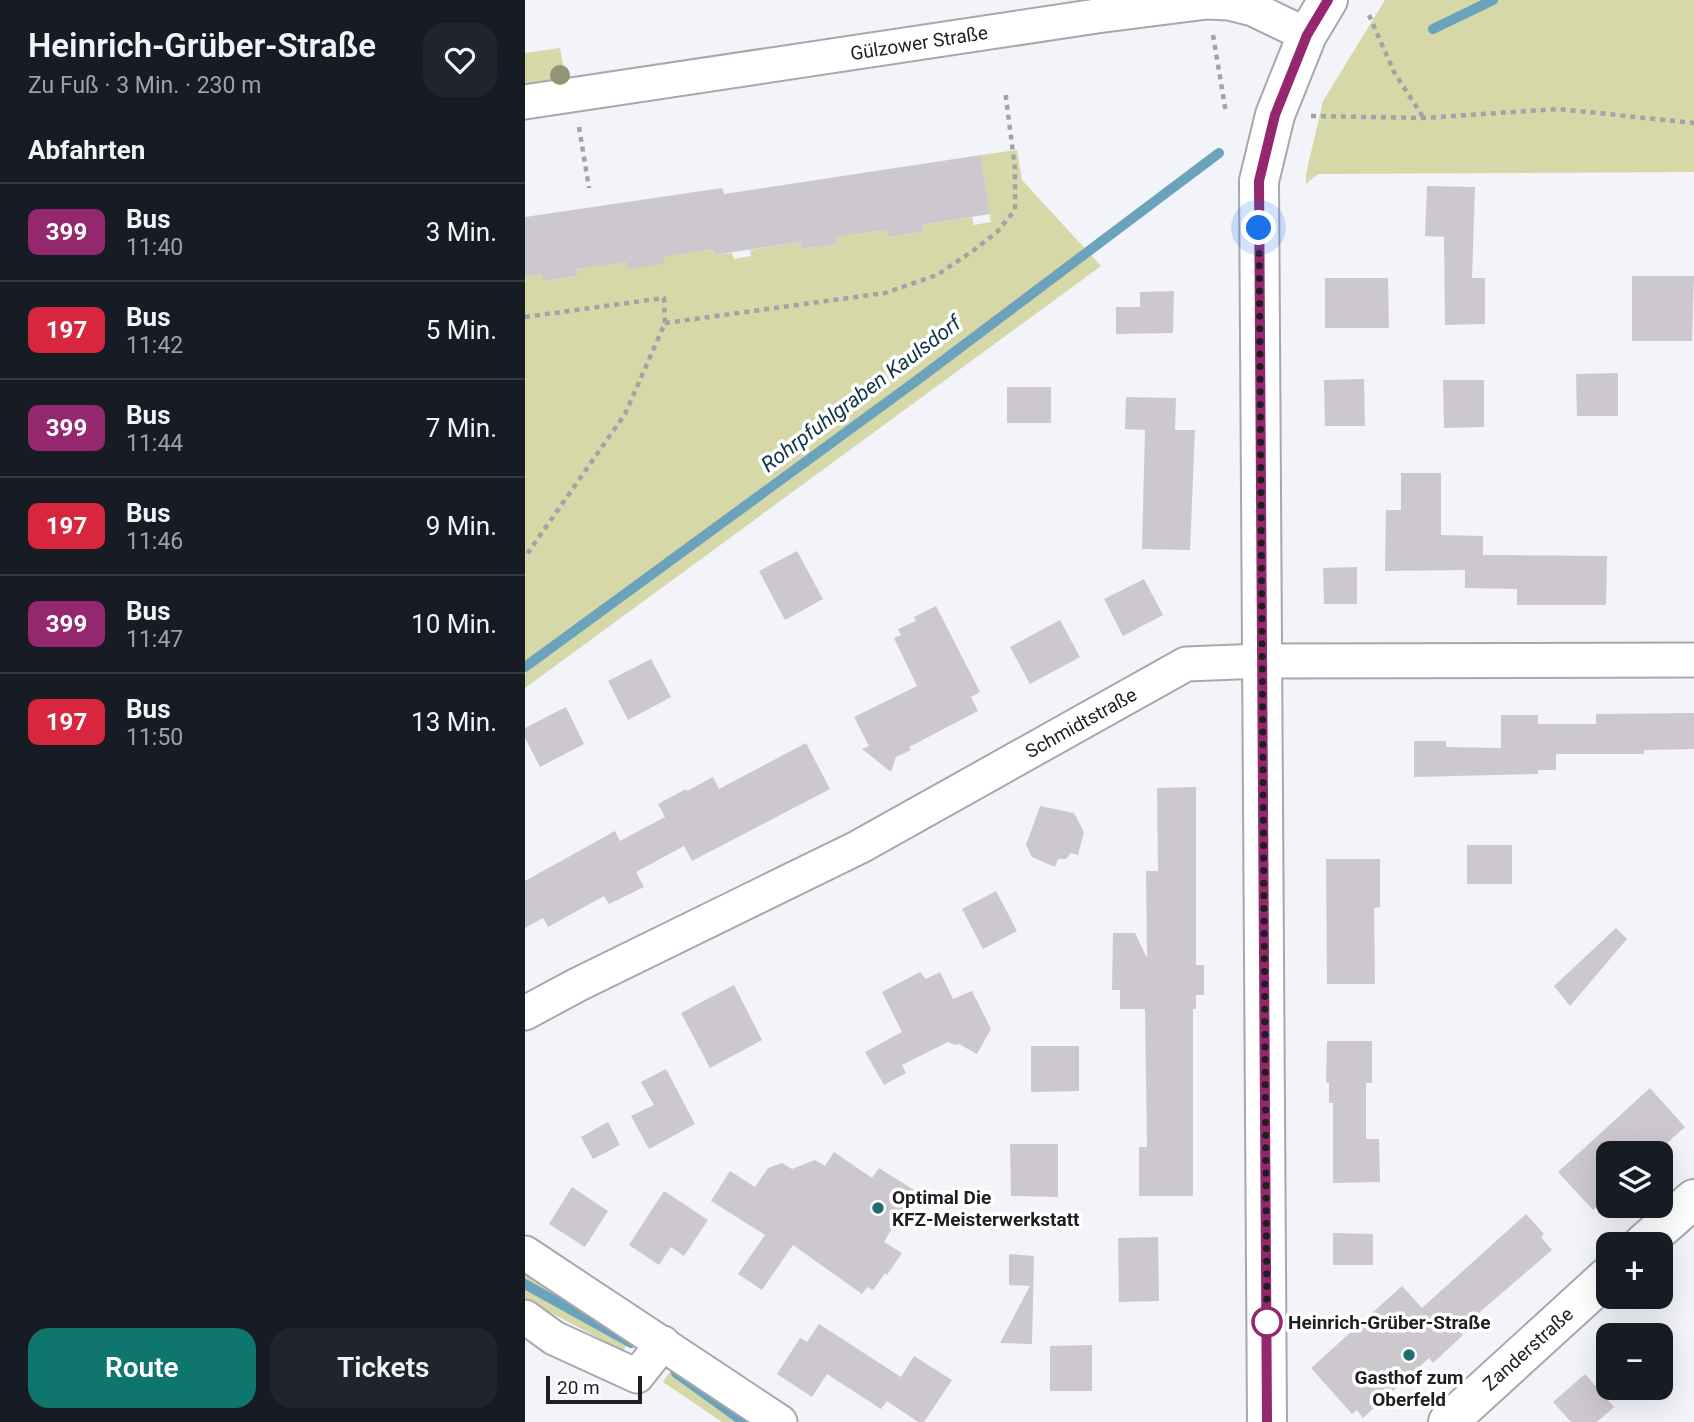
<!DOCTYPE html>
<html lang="de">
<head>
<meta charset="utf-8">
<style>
	:root { --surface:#171b24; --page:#20242c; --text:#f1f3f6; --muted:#9ea1a6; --line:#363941; --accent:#0f766e }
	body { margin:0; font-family:Roboto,sans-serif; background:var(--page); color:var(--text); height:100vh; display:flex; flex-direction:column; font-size:26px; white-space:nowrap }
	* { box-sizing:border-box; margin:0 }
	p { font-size:23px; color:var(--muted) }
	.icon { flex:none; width:38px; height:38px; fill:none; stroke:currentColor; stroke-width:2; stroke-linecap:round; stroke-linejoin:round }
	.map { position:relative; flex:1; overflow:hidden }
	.details { display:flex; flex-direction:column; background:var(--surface); width:525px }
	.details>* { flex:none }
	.badge { padding:0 14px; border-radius:10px; font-size:24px; line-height:46px }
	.tools { position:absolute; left:1071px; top:1141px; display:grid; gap:14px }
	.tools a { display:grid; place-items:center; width:77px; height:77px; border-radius:14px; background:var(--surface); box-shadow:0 7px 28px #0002; font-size:35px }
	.scale { position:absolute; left:21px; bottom:18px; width:96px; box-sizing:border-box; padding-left:7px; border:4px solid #1f1f22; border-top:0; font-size:19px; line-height:24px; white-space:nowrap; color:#1f1f22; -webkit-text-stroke:5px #fff; paint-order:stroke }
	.you { position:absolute; width:35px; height:35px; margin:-18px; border:5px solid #fff; border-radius:50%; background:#1a73e8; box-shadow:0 0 0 10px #1a73e833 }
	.map>.badge { position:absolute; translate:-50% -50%; box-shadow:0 0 0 4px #fff }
	h2 { padding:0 28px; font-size:26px; line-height:63px }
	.round { display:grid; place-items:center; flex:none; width:74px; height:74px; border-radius:21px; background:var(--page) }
	.headline { display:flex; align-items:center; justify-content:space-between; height:119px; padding:0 28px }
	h1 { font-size:33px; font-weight:600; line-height:52px }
	.button { display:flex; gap:14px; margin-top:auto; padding:14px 28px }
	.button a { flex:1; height:80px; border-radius:21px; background:var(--accent); color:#fff; font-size:28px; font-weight:600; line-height:80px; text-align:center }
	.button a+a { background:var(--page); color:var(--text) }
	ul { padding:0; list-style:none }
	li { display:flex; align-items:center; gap:21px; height:98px; padding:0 28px; border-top:2px solid var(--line) }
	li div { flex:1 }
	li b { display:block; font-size:26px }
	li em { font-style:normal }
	li .badge { min-width:77px; font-weight:700; text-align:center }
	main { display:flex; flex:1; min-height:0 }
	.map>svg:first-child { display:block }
	.green { fill:#d6d8a7 }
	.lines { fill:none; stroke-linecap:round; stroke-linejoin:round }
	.stream { stroke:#6ba3bc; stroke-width:10 }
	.building { fill:#ccc8ce }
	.street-casing { stroke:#a7a7ae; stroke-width:37 }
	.secondary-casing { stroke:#a7a7ae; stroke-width:42 }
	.path { stroke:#a2a2a8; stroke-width:4.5; stroke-dasharray:5 5; stroke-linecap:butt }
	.street { stroke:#fff; stroke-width:33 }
	.secondary { stroke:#fff; stroke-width:38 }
	.tree { fill:#939378 }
	.line-casing { stroke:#fff; stroke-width:16 }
	.line { stroke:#95276e; stroke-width:10 }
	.walk { stroke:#1f1f22; stroke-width:7; stroke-dasharray:0 12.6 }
	.poi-dot { fill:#226d6e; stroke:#fff; stroke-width:2.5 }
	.stop-dot { fill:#fff; stroke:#95276e; stroke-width:3.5 }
	.labels { text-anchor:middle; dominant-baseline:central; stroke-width:7; stroke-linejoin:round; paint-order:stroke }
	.street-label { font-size:19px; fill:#1f1f22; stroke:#fff }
	.poi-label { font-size:19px; font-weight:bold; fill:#1f1f22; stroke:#fff; text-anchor:start }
	.stop-label { font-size:19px; font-weight:bold; fill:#1f1f22; stroke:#fff; text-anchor:start }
	.water-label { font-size:21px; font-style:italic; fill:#103543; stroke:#fff }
</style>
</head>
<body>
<main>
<section class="details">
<div class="headline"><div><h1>Heinrich-Grüber-Straße</h1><p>Zu Fuß · 3 Min. · 230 m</p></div><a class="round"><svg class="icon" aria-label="heart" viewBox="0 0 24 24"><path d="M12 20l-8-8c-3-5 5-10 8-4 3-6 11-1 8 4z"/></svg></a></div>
<h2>Abfahrten</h2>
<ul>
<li><span class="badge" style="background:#95276e;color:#fff">399</span><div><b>Bus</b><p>11:40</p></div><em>3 Min.</em></li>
<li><span class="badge" style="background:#d7263d;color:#fff">197</span><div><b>Bus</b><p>11:42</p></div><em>5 Min.</em></li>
<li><span class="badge" style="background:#95276e;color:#fff">399</span><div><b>Bus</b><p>11:44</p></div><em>7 Min.</em></li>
<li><span class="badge" style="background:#d7263d;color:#fff">197</span><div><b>Bus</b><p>11:46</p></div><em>9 Min.</em></li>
<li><span class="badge" style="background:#95276e;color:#fff">399</span><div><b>Bus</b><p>11:47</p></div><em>10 Min.</em></li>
<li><span class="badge" style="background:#d7263d;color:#fff">197</span><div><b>Bus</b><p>11:50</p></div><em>13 Min.</em></li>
</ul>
<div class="button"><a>Route</a><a>Tickets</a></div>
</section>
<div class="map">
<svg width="1169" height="1422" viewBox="0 0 1169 1422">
	<rect width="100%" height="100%" fill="#f3f3fa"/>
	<path class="green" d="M860,0H1169V172L793,174L781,184V174L798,101Z
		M35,48L41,82L0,88V53Z
		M492,150L497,180L576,266L0,688V277L17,274L19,281L53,276L52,269L188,249L189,255L207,253L209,259L226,256L225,250L276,242L278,249L311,244V237L362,230L363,237L397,232V225L447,217L449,225L466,222L456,155Z
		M0,1265L109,1334L98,1351L0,1299Z
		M152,1361L243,1422H197L138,1382Z"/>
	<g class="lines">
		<path class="stream" d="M908,29L968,0
			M0,667L391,381L694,153
			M0,1284L106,1343
			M151,1373L219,1422"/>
	</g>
	<path class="building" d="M456,155L465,214L397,225L398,232L363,237L362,230L311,237L312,244L277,249L276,242L189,255L188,249L138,257L139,264L103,269L102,262L52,269L53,276L18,281L17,274L0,277V217L197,188L199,194Z
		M902,186L950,187L947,278H960V324L920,325L919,237L900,236Z
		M1107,276H1169L1167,341H1107Z
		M800,278H863L864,328H800Z
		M649,291L648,333L591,334V307H615V292Z
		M1093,373V416H1052L1051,374Z
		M839,379L840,426H800L799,380Z
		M918,380H959V427L919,428Z
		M482,387H526V423H482Z
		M601,397L651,398L650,430H670L665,550L617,549L620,430L600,429Z
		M876,473H916V535L958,536V555L1082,556L1081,605H992V589L940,588V570L860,571L861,510H876Z
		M272,551L298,599L260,620L234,571Z
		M832,567V604H799L798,568Z
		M619,579L638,615L598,636L579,599Z
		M411,606L455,692L446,697L453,711L384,747L386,750L371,757L366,772L337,749L344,746L329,717L392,686L369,638L376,635L373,629L391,621L389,617Z
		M535,620L555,657L505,684L485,647Z
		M126,659L146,697L103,720L83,681Z
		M41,707L59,744L15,767L0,738V728Z
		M1169,713V749L1119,750V754H1031V770H1013V774L889,777V741H921V747L976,748V715H1013V724H1071V714Z
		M281,743L305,789L167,861L159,846L111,872L119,887L84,904L79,896L23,927L18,918L0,928V881L90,831L95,841L140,817L133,804L161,789L162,791L188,777L194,789Z
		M671,787V965H679V995H671V1009H668V1196H614V1147H622L620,1009H595V990H587L588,933H610L622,958L621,871H633L632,788Z
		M515,806L549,813L559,832L553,855L546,853L541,859H533L530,867L507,857L501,845Z
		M942,845H987V884H942Z
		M801,859H855V907L849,908L850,984H802Z
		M471,891L492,931L458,949L437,909Z
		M1091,928L1102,939L1045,1006L1029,986Z
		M395,972L401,979L415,972L428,999L447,991L466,1029L452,1054L434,1044L431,1045L423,1042L377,1065L381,1073L359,1085L340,1052L377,1032L357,992Z
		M209,985L237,1040L185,1068L156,1013Z
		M802,1041H847V1083H841V1139H854L855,1182L808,1183V1103H804V1083L801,1082Z
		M506,1046H554V1091L506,1092Z
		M141,1069L170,1124L124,1149L106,1116L129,1105L116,1082Z
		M1125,1088L1160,1127L1131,1153H1083V1196L1068,1210L1033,1172Z
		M83,1122L95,1145L68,1159L56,1137Z
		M485,1144H533V1197L486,1196Z
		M309,1152L347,1178L354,1168L389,1190L359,1242L377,1253L362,1275L360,1273L348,1290L342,1287L337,1294L268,1245L237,1290L213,1274L240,1235L186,1201L205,1171L230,1187L243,1168L257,1163L267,1169L290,1160L300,1166Z
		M47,1187L83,1211L60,1247L24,1224Z
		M139,1191L183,1220L159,1256L146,1247L134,1265L104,1245Z
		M1001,1214L1019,1234L1016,1237L1027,1250L934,1330L938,1335L908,1363L904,1358L838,1418L832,1410L827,1414L786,1368L877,1286L897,1308Z
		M808,1233L848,1234V1265H808Z
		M633,1237L634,1301L594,1302L593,1238Z
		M484,1254L509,1256L507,1344L475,1343L505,1286L484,1285Z
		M294,1324L376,1377L389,1356L427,1380L399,1422H393L362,1401L356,1409L302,1374L287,1397L252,1374L275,1338L282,1342Z
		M567,1345V1391H525V1346Z
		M1060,1374L1089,1407L1072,1422H1046L1028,1402Z"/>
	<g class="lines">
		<defs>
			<path id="street" d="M0,102L572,16L682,2L704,3L728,9L782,35
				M0,1013L52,985L334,847L661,664L737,661L1169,660
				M0,1253L255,1422
				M0,1317L29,1338L112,1376L138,1343"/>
			<path id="secondary" d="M1118,1244L1169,1199
				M742,1422L734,181L750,115L782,35L803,0
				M923,1422L1083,1276"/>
		</defs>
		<use href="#street" class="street-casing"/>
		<use href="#secondary" class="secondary-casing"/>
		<path class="path" d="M844,15L869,72L898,117
			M688,35L701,113
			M786,116L898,118L1034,109L1169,123
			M54,127L64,188
			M0,317L139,298L140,323L100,414L0,557
			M140,323L360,293L412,275L449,250L472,232L490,210V168L480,90"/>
		<use href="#street" class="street"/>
		<use href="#secondary" class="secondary"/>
	</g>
	<circle class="tree" cx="35" cy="75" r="10"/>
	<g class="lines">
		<defs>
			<path id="line" d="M742,1422L734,181L750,115L782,35L803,0"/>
		</defs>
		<use href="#line" class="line-casing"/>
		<use href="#line" class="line"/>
		<path class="walk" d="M734,228L742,1322"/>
	</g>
	<g class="poi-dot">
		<circle cx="353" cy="1208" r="7"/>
		<circle cx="884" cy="1355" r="7"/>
	</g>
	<circle class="stop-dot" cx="742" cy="1322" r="14"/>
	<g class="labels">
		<g class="street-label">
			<text transform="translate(394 43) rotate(-9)">Gülzower Straße</text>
			<text transform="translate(556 723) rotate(-29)">Schmidtstraße</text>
			<text transform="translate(1003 1349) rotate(-42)">Zanderstraße</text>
		</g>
		<g class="poi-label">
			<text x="367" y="1197">Optimal Die<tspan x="367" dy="22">KFZ-Meisterwerkstatt</tspan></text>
			<text x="884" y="1377" text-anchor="middle">Gasthof zum<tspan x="884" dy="22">Oberfeld</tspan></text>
		</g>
		<g class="stop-label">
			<text x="763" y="1322">Heinrich-Grüber-Straße</text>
		</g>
		<g class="water-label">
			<text transform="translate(336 394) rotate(-37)">Rohrpfuhlgraben Kaulsdorf</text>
		</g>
	</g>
</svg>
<div class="tools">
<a><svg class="icon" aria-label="layers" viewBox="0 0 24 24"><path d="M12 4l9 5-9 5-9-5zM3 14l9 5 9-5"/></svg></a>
<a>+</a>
<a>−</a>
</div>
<div class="scale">20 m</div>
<div class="you" style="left:734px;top:228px"></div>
</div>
</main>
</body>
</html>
